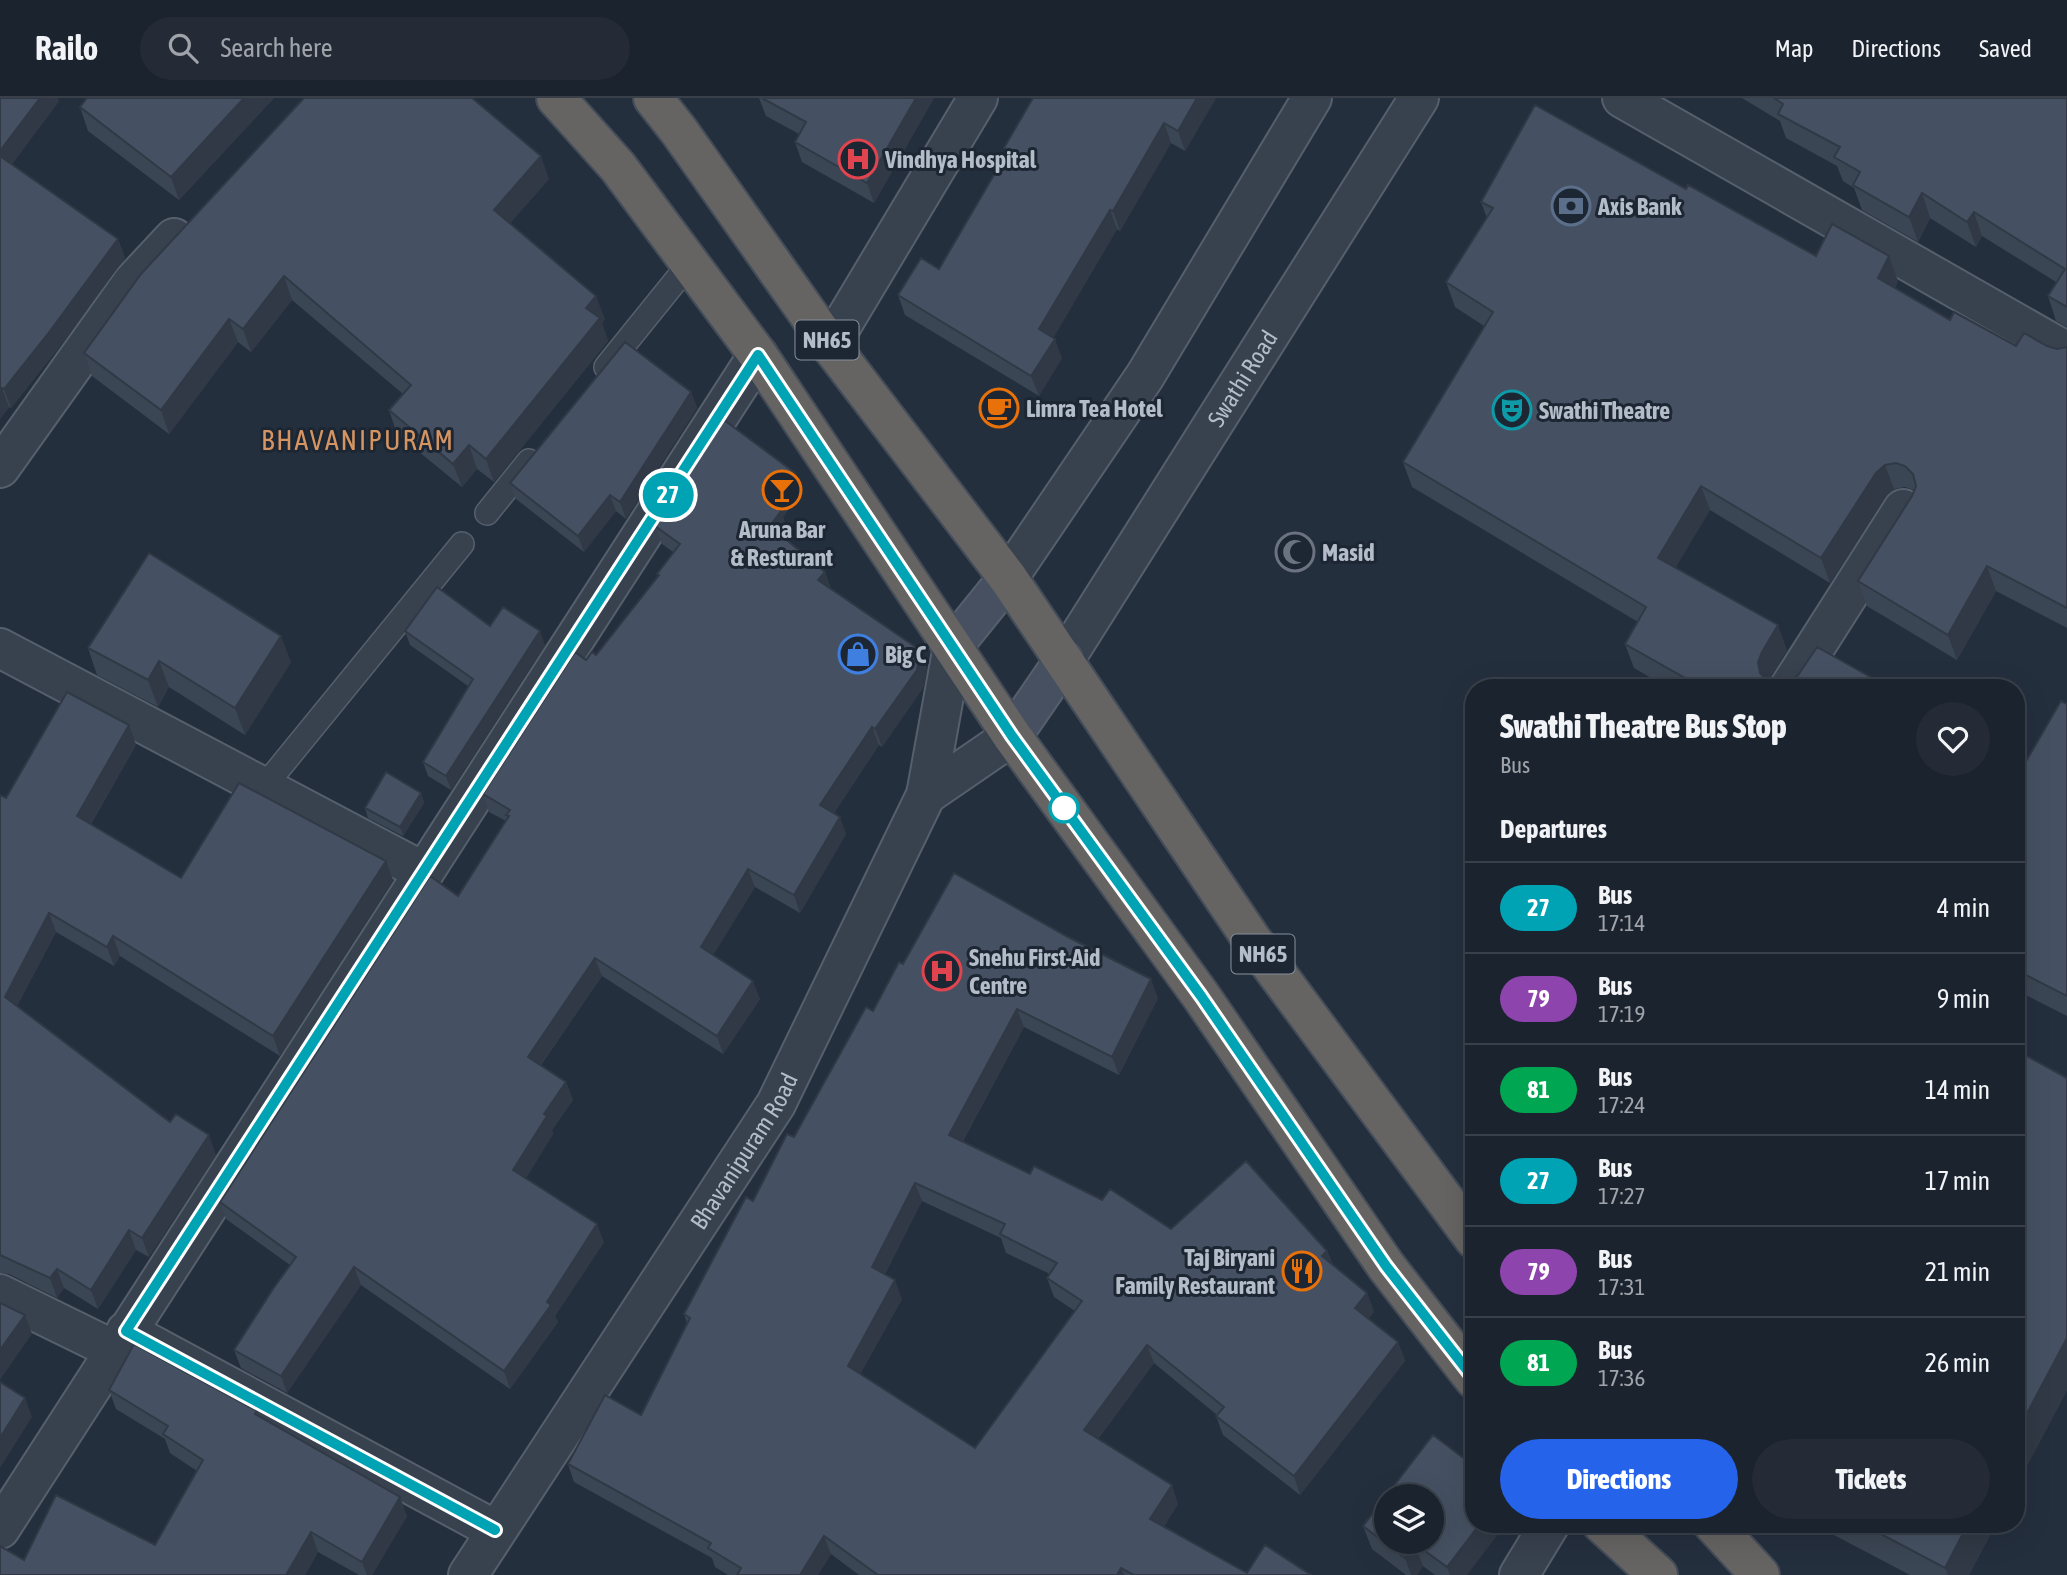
<!DOCTYPE html>
<html lang="en">
<head>
<meta charset="utf-8">
<style>
	:root { --surface:#1b232e; --page:#242b36; --text:#f1f3f6; --muted:#a0a4aa; --line:#39404a; --accent:#2563eb }
	body { margin:0; font-family:"Asap Condensed",sans-serif; background:var(--page); color:var(--text); height:100vh; display:flex; flex-direction:column; font-size:26px; white-space:nowrap }
	* { box-sizing:border-box; margin:0 }
	p { font-size:23px; color:var(--muted) }
	.icon { flex:none; width:38px; height:38px; fill:none; stroke:currentColor; stroke-width:2; stroke-linecap:round; stroke-linejoin:round }
	.map { position:relative; flex:1; overflow:hidden }
	.details { position:absolute; left:1465px; top:581px; width:560px; height:854px; display:flex; flex-direction:column; background:var(--surface); border-radius:28px; box-shadow:0 7px 28px #0002,0 0 0 2px var(--line) }
	.details>* { flex:none }
	.badge { padding:0 14px; border-radius:23px; font-size:24px; line-height:46px }
	.buttons { position:absolute; left:1374px; top:1386px; display:grid; gap:14px }
	.buttons a { display:grid; place-items:center; width:70px; height:70px; border-radius:50%; background:var(--surface); box-shadow:0 7px 28px #0002,0 0 0 2px var(--line); font-size:35px }
	.map>.badge { position:absolute; translate:-50% -50%; box-shadow:0 0 0 4px #fff }
	h2 { padding:0 35px; font-size:26px; line-height:63px }
	.round { display:grid; place-items:center; flex:none; width:74px; height:74px; border-radius:37px; background:var(--page) }
	.headline { display:flex; align-items:center; justify-content:space-between; height:119px; padding:0 35px }
	h1 { font-size:33px; font-weight:800; line-height:52px }
	.action { display:flex; gap:14px; margin-top:auto; padding:14px 35px }
	.action a { flex:1; height:80px; border-radius:42px; background:var(--accent); color:#fff; font-size:28px; font-weight:800; line-height:80px; text-align:center }
	.action a+a { background:var(--page); color:var(--text) }
	ul { padding:0; list-style:none }
	li { display:flex; align-items:center; gap:21px; height:91px; padding:0 35px; border-top:2px solid var(--line) }
	li div { flex:1 }
	li b { display:block; font-size:26px }
	li em { font-style:normal }
	li .badge { min-width:77px; font-weight:700; text-align:center }
	header { display:flex; align-items:center; gap:42px; box-sizing:border-box; height:98px; padding:0 35px; background:var(--surface); border-bottom:2px solid var(--line) }
	header strong { font-size:33px }
	nav { display:flex; gap:38px; margin-inline-start:auto; font-size:24px }
	.search { width:490px; height:63px; background:var(--page); display:flex; align-items:center; gap:18px; box-sizing:border-box; padding:0 24px; border-radius:38px; color:var(--muted); font-size:26px }
	.map>svg:first-child { display:block }
	.lines { fill:none; stroke-linecap:round; stroke-linejoin:round }
	.service-casing { stroke:#565f6c; stroke-width:26 }
	.minor-casing { stroke:#565f6c; stroke-width:42 }
	.tertiary-casing { stroke:#565f6c; stroke-width:42 }
	.secondary-casing { stroke:#565f6c; stroke-width:42 }
	.trunk-casing { stroke:#434c59; stroke-width:42 }
	.service { stroke:#38414e; stroke-width:23 }
	.minor { stroke:#38414e; stroke-width:38 }
	.tertiary { stroke:#38414e; stroke-width:38 }
	.secondary { stroke:#465061; stroke-width:38 }
	.trunk { stroke:#656462; stroke-width:38 }
	.wall { fill:#3b4654; fill-rule:evenodd }
	.shaded-wall { fill:#303945 }
	.building { fill:#455162; stroke:#303945; stroke-width:2; fill-rule:evenodd }
	.line-casing { stroke:#fff; stroke-width:16 }
	.line { stroke:#00a3b4; stroke-width:10 }
	.stop-dot { fill:#fff; stroke:#00a3b4; stroke-width:3.5 }
	.labels { text-anchor:middle; dominant-baseline:central; stroke-width:6; stroke-linejoin:round; paint-order:stroke }
	.shield { fill:#1d2633; stroke:#878f9c; stroke-width:2 }
	.shield-label { font-size:23px; font-weight:bold; fill:#b4bcc9 }
	.poi-label { font-size:24px; font-weight:bold; fill:#b4bcc9; stroke:#1d2633; text-anchor:start }
	.street-label { font-size:24px; fill:#b4bcc9; stroke:#1d2633 }
	.quarter-label { font-size:28px; letter-spacing:2px; fill:#d59563; stroke:#1d2633 }
</style>
</head>
<body>
<header>
<strong>Railo</strong>
<div class="search"><svg class="icon" aria-label="search" viewBox="0 0 24 24"><circle cx="10" cy="10" r="6"/><path d="M15 15l6 6"/></svg>Search here</div>
<nav><a>Map</a><a>Directions</a><a>Saved</a></nav>
</header>
<div class="map">
<svg width="2067" height="1477" viewBox="0 0 2067 1477">
	<rect width="100%" height="100%" fill="#242f3e"/>
	<g class="lines">
		<defs>
			<path id="service" d="M606,269L690,165
				M487,415L529,363
				M263,690L462,446"/>
			<g id="minor">
				<path d="M1622,0L2067,254"/>
				<path d="M830,247L978,0"/>
				<path d="M0,370L132,185L174,140"/>
				<path d="M0,550L424,774"/>
				<path d="M1789,590L1903,411"/>
				<path d="M926,697L953,548"/>
				<path d="M0,1196L114,1252"/>
				<path d="M126,1233L495,1432"/>
				<path d="M0,1431L758,257"/>
				<path id="s1" d="M468,1477L776,1006L926,697L1012,638"/>
				<path d="M1519,1477L1550,1426"/>
			</g>
			<g id="tertiary">
				<path d="M1008,480L1145,278L1312,0"/>
				<path id="s2" d="M1065,561L1419,0"/>
			</g>
			<path id="secondary" d="M953,548L1008,480
				M1012,638L1065,561"/>
			<path id="trunk" d="M556,0L618,69L758,257L1012,638L1201,898L1386,1168L1474,1281
				M653,0L679,33L830,247L1008,480L1252,842L1474,1141
				M1602,1426L1658,1477
				M1713,1426L1760,1477"/>
		</defs>
		<use href="#service" class="service-casing"/>
		<use href="#minor" class="minor-casing"/>
		<use href="#tertiary" class="tertiary-casing"/>
		<use href="#secondary" class="secondary-casing"/>
		<use href="#trunk" class="trunk-casing"/>
		<use href="#service" class="service"/>
		<use href="#minor" class="minor"/>
		<use href="#tertiary" class="tertiary"/>
		<use href="#secondary" class="secondary"/>
		<use href="#trunk" class="trunk"/>
	</g>
	<path class="wall" d="M0,0L59,3L12,66L118,141L125,160L57,252L11,310L9,309L0,321Z
		M87,0H274L179,102L88,33L80,9Z
		M304,0L549,81L510,125L605,221L602,225L608,243L494,384L477,371L462,389L397,336L389,312L403,296L292,202L251,254L238,244L169,336L92,278L84,255Z
		M759,0H934L874,105L802,64L795,44L799,36L766,18Z
		M1216,0L1185,53L1171,45L1120,133L1117,131L1053,240L1062,260L1039,298L905,217L898,197L939,171L1006,57L1004,50Z
		M1742,0H2067V229L2056,223L2048,198L2056,184L1982,138L1976,149L1930,120L1918,144L1862,112L1854,90L1843,83L1837,68L1786,40L1780,23Z
		M1686,91L1816,158L1898,183L1895,190L1950,222L2016,248H2047L2057,251L2067,249V530L1996,493L1957,562L1867,508L1858,483L1912,398L1914,392L1905,389L1894,391L1885,399L1830,485L1710,412L1675,470L1787,552L1771,578L1769,584L1780,587L1890,590H1668L1634,570L1625,546L1638,524L1412,389L1403,364L1484,228L1455,209L1446,184L1487,120L1481,104Z
		M691,294L697,310L626,421L616,413L584,454L516,401L510,385Z
		M795,375L802,393L783,419L787,431L782,438L825,474L831,491L927,570L923,590L882,649L879,647L834,715L846,736L800,815L755,789L713,857L760,901L723,956L602,878L541,967L566,984L573,1002L552,1032L553,1036L526,1080L604,1144L555,1218L558,1224L510,1291L361,1187L287,1295L241,1270L234,1252L290,1167L226,1121L220,1104L458,798L506,723L489,714L483,696L586,562L596,557L658,478L657,476L673,454L662,446L655,428Z
		M490,528L545,547L451,692L428,678L423,664L468,588L410,547L405,533Z
		M88,550L291,564L245,637L169,589L158,609L97,577Z
		M2067,606V918L2016,892V660L2025,665Z
		M136,647L91,726L181,780L386,763L393,782L280,958L120,858L114,868L56,834L17,908L170,1024L216,1057L149,1159L136,1152L98,1211L64,1190L57,1200L9,1176L0,1175V697L6,700Z
		M421,695L424,705L403,738L368,720L365,710Z
		M903,866L1158,900L1119,977L1024,929L963,1043L1030,1076L1102,1102L1171,1131L1327,1153L1333,1167L1367,1195L1374,1214L1368,1221L1398,1244L1405,1263L1300,1397L1223,1337L1216,1318L1217,1317L1154,1265L1098,1341L1178,1406L1164,1428L1247,1475L1311,1477H859L831,1456L818,1477H728L715,1469L712,1460L574,1384L568,1366L641,1317L687,1225L684,1216L753,1103ZM922,1103L1001,1140L1006,1155L1050,1176L1047,1180L1054,1199L1075,1213L975,1350L860,1276L902,1201L885,1176Z
		M109,1292L257,1313L258,1318L407,1418L372,1477H359L318,1454L305,1477H0L24,1462L155,1447L197,1373L170,1355L165,1341L116,1311Z
		M1474,1368L1467,1477H1435L1423,1468L1417,1477H1406L1372,1451L1363,1428Z
		M1813,1426H1996L1969,1477H1910Z"/>
	<path class="shaded-wall" d="M40,0H58L59,3L5,75L0,62V53Z
		M244,0H274L179,102L171,79Z
		M916,0H934L874,105L867,85Z
		M1197,0H1216L1185,53L1178,33Z
		M1164,25L1171,45L1120,133L1113,113Z
		M541,58L549,81L502,135L494,112Z
		M1922,95L1930,120L1918,144L1909,119Z
		M1110,112L1117,131L1047,251L1039,231Z
		M1974,114L1982,138L1976,149L1967,124Z
		M118,141L125,160L57,252L11,310L4,291Z
		M1889,158L1898,183L1887,205L1878,180Z
		M284,178L292,202L251,254L243,231Z
		M596,198L605,221L602,225L608,243L494,384L486,361L586,210Z
		M229,221L238,244L169,336L161,312Z
		M1055,241L1062,260L1039,298L1031,278Z
		M2,290L9,309L0,321V293Z
		M691,294L697,310L626,421L620,404Z
		M469,347L477,371L462,389L453,366Z
		M1885,367L1894,391L1885,399L1830,485L1821,460L1876,375Z
		M795,375L802,393L783,419L787,431L776,446L770,428L772,407Z
		M1701,388L1710,412L1667,484L1658,460Z
		M610,397L616,413L584,454L578,438Z
		M1987,468L1996,493L1957,562L1948,537Z
		M825,474L831,492L818,482Z
		M1778,527L1787,552L1771,578L1767,588L1760,575L1758,564L1762,554Z
		M540,533L545,547L451,692L446,678Z
		M281,538L291,564L245,637L235,610Z
		M920,552L927,570L923,590L882,649L875,631Z
		M159,563L169,589L158,609L148,582Z
		M129,627L136,647L84,737L77,718Z
		M872,629L879,647L827,725L820,707Z
		M421,695L424,705L403,738L400,729Z
		M840,719L846,736L800,815L794,797Z
		M386,763L393,782L280,958L273,938Z
		M748,771L755,789L707,867L701,849Z
		M49,815L56,834L12,918L5,899Z
		M113,838L120,858L114,868L107,849Z
		M595,860L602,878L534,976L528,959Z
		M1151,881L1158,900L1119,977L1112,959Z
		M753,883L760,901L723,956L717,938Z
		M1017,911L1024,929L956,1055L949,1037Z
		M566,984L573,1002L552,1032L553,1036L520,1090L513,1072L544,1016Z
		M209,1037L216,1057L149,1159L142,1140Z
		M915,1085L922,1103L879,1188L872,1169Z
		M597,1126L604,1144L555,1218L558,1224L510,1291L504,1273L547,1204Z
		M129,1132L136,1152L98,1211L91,1192Z
		M1327,1153L1334,1171L1322,1158Z
		M354,1169L361,1187L287,1295L281,1278Z
		M57,1171L64,1190L57,1200L50,1180Z
		M895,1182L902,1201L855,1286L848,1268Z
		M1367,1195L1374,1214L1361,1229L1355,1210Z
		M25,1217L32,1236L0,1282V1252Z
		M2067,1240V1293L2016,1389V1336Z
		M1398,1244L1405,1263L1300,1397L1294,1378Z
		M1147,1247L1154,1265L1091,1350L1084,1332Z
		M25,1300L32,1319L0,1370V1340Z
		M1172,1387L1178,1406L1156,1439L1150,1421Z
		M400,1399L407,1418L372,1477H367L362,1464Z
		M1480,1426H1506L1467,1477H1450L1447,1469Z
		M1968,1426H1996L1969,1477H1948L1945,1470Z
		M311,1434L318,1454L305,1477H286Z
		M824,1438L831,1456L818,1477H800Z
		M1414,1445L1423,1468L1417,1477H1411L1405,1460Z
		M1121,1470L1124,1477H1117Z"/>
	<path class="building" d="M0,0H40L0,53Z
		M87,0H244L171,79L80,9Z
		M304,0H472L541,58L494,112L596,198L586,210L600,220L486,361L469,347L453,366L389,312L411,287L284,178L243,231L229,221L161,312L84,255L141,176Z
		M762,0H916L867,85L795,44L806,24Z
		M1033,0H1197L1178,33L1164,25L1113,113L1110,112L1039,231L1055,241L1031,278L898,197L921,160L939,171L1008,53L1004,50Z
		M1774,0H2067V209L2048,198L2065,171L1974,114L1967,124L1922,95L1909,119L1853,87L1860,74L1834,59L1840,49L1778,16L1783,6Z
		M1535,7L1686,91L1688,87L1816,158L1832,126L1889,158L1878,180L1950,222L1954,214L2016,248L2024,235L2047,248L2057,251L2067,249V510L1987,468L1948,537L1858,483L1912,398L1916,388L1913,376L1905,368L1896,365L1885,367L1876,375L1821,460L1701,388L1658,460L1778,527L1762,554L1758,564L1760,575L1769,584L1780,587L1791,584L1798,577L1817,549L1890,590H1703L1625,546L1646,509L1403,364L1493,214L1446,184L1493,110L1481,104Z
		M0,58L118,141L50,233L4,291L2,290L0,293Z
		M625,244L691,294L620,404L610,397L578,438L510,385Z
		M724,322L795,375L772,407L781,413L770,428L825,474L818,482L920,552L917,572L875,631L872,629L820,707L840,719L794,797L748,771L701,849L753,883L717,938L595,860L528,959L566,984L544,1016L547,1018L513,1072L597,1126L547,1204L551,1207L504,1273L354,1169L281,1278L234,1252L273,1191L296,1159L220,1104L430,778L458,798L509,718L506,717L510,712L483,696L575,554L586,562L592,554L596,557L659,477L657,476L680,446L655,428Z
		M149,455L281,538L235,610L159,563L148,582L88,550Z
		M437,489L490,528L503,509L540,533L446,678L423,664L473,581L405,533Z
		M67,594L129,627L77,718L181,780L239,685L386,763L273,938L113,838L107,849L49,815L5,899L170,1024L176,1016L209,1037L142,1140L129,1132L91,1192L57,1171L50,1180L0,1157V697L6,700Z
		M2061,603L2067,606V898L2016,872V660L2025,665Z
		M386,674L421,695L400,729L365,710Z
		M954,775L1068,839L1151,881L1112,959L1017,911L949,1037L1030,1076L1034,1068L1102,1102L1110,1091L1171,1131L1246,1063L1327,1153L1322,1158L1367,1195L1355,1210L1398,1244L1294,1378L1216,1318L1224,1309L1147,1247L1084,1332L1172,1387L1150,1421L1247,1475L1265,1447L1311,1477H1134L1121,1470L1117,1477H878L824,1438L800,1477H737L741,1470L708,1450L711,1445L568,1366L605,1297L641,1317L690,1220L684,1216L746,1099L753,1103L787,1036L794,1039L866,909L873,913L899,864L903,866ZM915,1085L1005,1126L1000,1136L1057,1165L1047,1180L1082,1203L975,1350L848,1268L895,1182L872,1169Z
		M2016,952L2067,980V1240L2016,1336Z
		M0,1205L25,1217L0,1252Z
		M134,1246L257,1313L255,1316L400,1399L362,1464L311,1434L286,1477H0V1448L24,1462L56,1397L155,1447L203,1362L163,1336L168,1328L109,1292Z
		M0,1284L25,1300L0,1340Z
		M1433,1337L1474,1368V1426H1480L1447,1469L1414,1445L1405,1460L1363,1428ZM1386,1398H1432V1444H1386Z
		M1862,1426H1968L1945,1470Z"/>
	<g class="lines">
		<defs>
			<path id="line" d="M495,1432L126,1233L758,257L1012,638L1201,898L1386,1168L1474,1281"/>
		</defs>
		<use href="#line" class="line-casing"/>
		<use href="#line" class="line"/>
	</g>
	<defs>
		<symbol id="hospital-ring" viewBox="-11 -11 22 22"><circle r="9.5" fill="#1d2633" stroke="#e0444e" stroke-width="1.5"/><path d="M-5-5h3v3.5h4V-5h3V5h-3V1.5h-4V5h-3Z" fill="#e0444e"/></symbol>
		<symbol id="bank-ring" viewBox="-11 -11 22 22"><circle r="9.5" fill="#1d2633" stroke="#5c6f8a" stroke-width="1.5"/><path d="M-6-4H6V4H-6ZM0-2.3a2.3 2.3 0 1 0 0 4.6a2.3 2.3 0 1 0 0-4.6Z" fill="#5c6f8a"/></symbol>
		<symbol id="cafe-ring" viewBox="-11 -11 22 22"><circle r="9.5" fill="#1d2633" stroke="#e8710a" stroke-width="1.5"/><path d="M-5.5-4.5H6V0H3Q3 3.5 0 3.5H-2.5Q-5.5 3.5-5.5 0ZM3-3.2v2h1.7v-2ZM-6 4.5H4V6H-6Z" fill="#e8710a"/></symbol>
		<symbol id="theatre-ring" viewBox="-11 -11 22 22"><circle r="9.5" fill="#1d2633" stroke="#0f9aa8" stroke-width="1.5"/><path d="M-5-5.5Q0-4 5-5.5V0Q5 5 0 6Q-5 5-5 0ZM-3.3-2.5H-1v1.5H-3.3ZM1-2.5H3.3v1.5H1ZM-2.8 1Q0 5.5 2.8 1Z" fill="#0f9aa8"/></symbol>
		<symbol id="bar-ring" viewBox="-11 -11 22 22"><circle r="9.5" fill="#1d2633" stroke="#e8710a" stroke-width="1.5"/><path d="M-6-5H6L.8 .8V4.5H3.5V6h-7V4.5H-.8V.8Z" fill="#e8710a"/></symbol>
		<symbol id="mosque-ring" viewBox="-11 -11 22 22"><circle r="9.5" fill="#1d2633" stroke="#6b7280" stroke-width="1.5"/><path d="M3.5-4.9A6 6 0 1 0 3.5 4.9A5 5 0 1 1 3.5-4.9Z" fill="#6b7280"/></symbol>
		<symbol id="shop-ring" viewBox="-11 -11 22 22"><circle r="9.5" fill="#1d2633" stroke="#3f7fe0" stroke-width="1.5"/><path d="M-5-2.5h2.3a2.7 3.5 0 0 1 5.4 0H5L5.5 6h-11ZM-1.5-2.5h3a1.5 2.3 0 0 0-3 0Z" fill="#3f7fe0"/></symbol>
		<symbol id="restaurant-ring" viewBox="-11 -11 22 22"><circle r="9.5" fill="#1d2633" stroke="#e8710a" stroke-width="1.5"/><path d="M-5-6h1v4h1v-4h1v4h1v-4h1v5L-1.5 .5V6h-2V.5L-5-1ZM5-6V6H3V1.5H1.5Q1.5-4 5-6Z" fill="#e8710a"/></symbol>
	</defs>
	<g fill-rule="evenodd">
		<use href="#hospital-ring" x="836" y="39" width="44" height="44"/>
		<use href="#bank-ring" x="1549" y="86" width="44" height="44"/>
		<use href="#cafe-ring" x="977" y="288" width="44" height="44"/>
		<use href="#theatre-ring" x="1490" y="290" width="44" height="44"/>
		<use href="#bar-ring" x="760" y="370" width="44" height="44"/>
		<use href="#mosque-ring" x="1273" y="432" width="44" height="44"/>
		<use href="#shop-ring" x="836" y="534" width="44" height="44"/>
		<use href="#hospital-ring" x="920" y="851" width="44" height="44"/>
		<use href="#restaurant-ring" x="1280" y="1151" width="44" height="44"/>
	</g>
	<circle class="stop-dot" cx="1064" cy="710" r="14"/>
	<g class="labels">
		<g class="shield">
			<rect x="795.5" y="222.5" width="63" height="39" rx="5"/>
			<rect x="1231.5" y="836.5" width="63" height="39" rx="5"/>
		</g>
		<g class="shield-label">
			<text x="827" y="242">NH65</text>
			<text x="1263" y="856">NH65</text>
		</g>
		<g class="poi-label">
			<text x="885" y="61">Vindhya Hospital</text>
			<text x="1598" y="108">Axis Bank</text>
			<text x="1026" y="310">Limra Tea Hotel</text>
			<text x="1539" y="312">Swathi Theatre</text>
			<text x="782" y="431" text-anchor="middle">Aruna Bar<tspan x="782" dy="28">&amp; Resturant</tspan></text>
			<text x="1322" y="454">Masid</text>
			<text x="885" y="556">Big C</text>
			<text x="969" y="859">Snehu First-Aid<tspan x="969" dy="28">Centre</tspan></text>
			<text x="1275" y="1159" text-anchor="end">Taj Biryani<tspan x="1275" dy="28">Family Restaurant</tspan></text>
		</g>
		<g class="street-label">
			<text stroke="none"><textPath href="#s2" startOffset="332">Swathi Road</textPath></text>
			<text stroke="none"><textPath href="#s1" startOffset="506">Bhavanipuram Road</textPath></text>
		</g>
		<g class="quarter-label">
			<text x="358" y="342">BHAVANIPURAM</text>
		</g>
	</g>
</svg>
<div class="buttons">
<a><svg class="icon" aria-label="layers" viewBox="0 0 24 24"><path d="M12 4l9 5-9 5-9-5zM3 14l9 5 9-5"/></svg></a>
</div>
<b class="badge" style="left:668px;top:397px;background:#00a3b4;color:#fff">27</b>
<section class="details">
<div class="headline"><div><h1>Swathi Theatre Bus Stop</h1><p>Bus</p></div><a class="round"><svg class="icon" aria-label="heart" viewBox="0 0 24 24"><path d="M12 20l-8-8c-3-5 5-10 8-4 3-6 11-1 8 4z"/></svg></a></div>
<h2>Departures</h2>
<ul>
<li><span class="badge" style="background:#00a3b4;color:#fff">27</span><div><b>Bus</b><p>17:14</p></div><em>4 min</em></li>
<li><span class="badge" style="background:#8e44ad;color:#fff">79</span><div><b>Bus</b><p>17:19</p></div><em>9 min</em></li>
<li><span class="badge" style="background:#00a651;color:#fff">81</span><div><b>Bus</b><p>17:24</p></div><em>14 min</em></li>
<li><span class="badge" style="background:#00a3b4;color:#fff">27</span><div><b>Bus</b><p>17:27</p></div><em>17 min</em></li>
<li><span class="badge" style="background:#8e44ad;color:#fff">79</span><div><b>Bus</b><p>17:31</p></div><em>21 min</em></li>
<li><span class="badge" style="background:#00a651;color:#fff">81</span><div><b>Bus</b><p>17:36</p></div><em>26 min</em></li>
</ul>
<div class="action"><a>Directions</a><a>Tickets</a></div>
</section>
</div>
</body>
</html>
